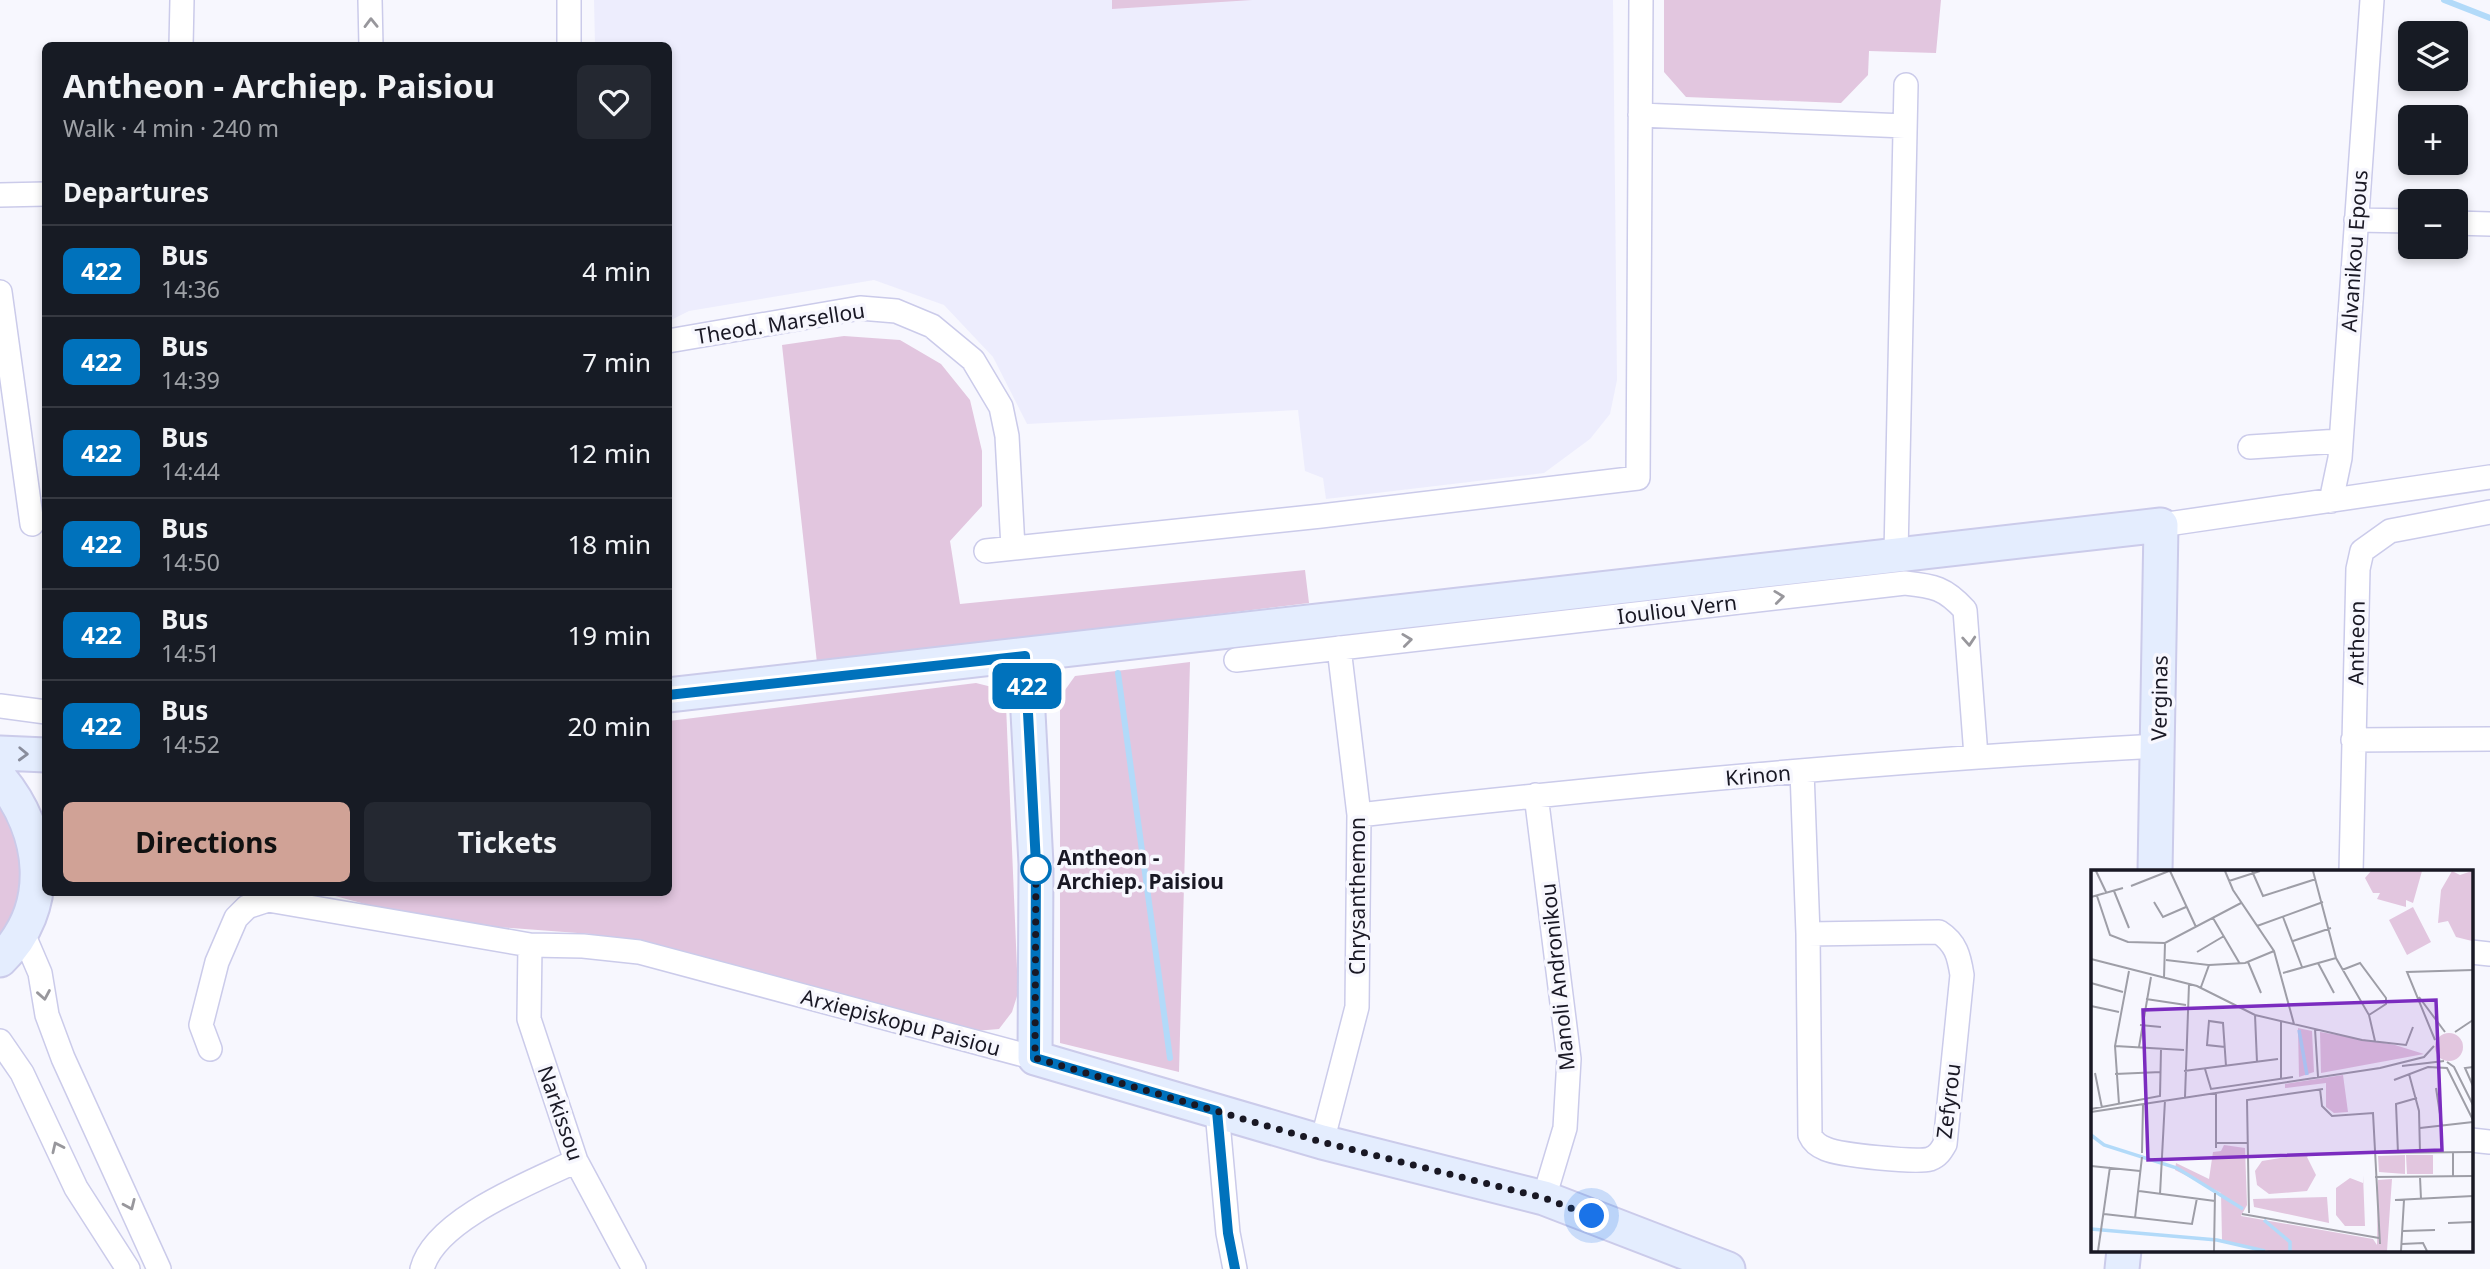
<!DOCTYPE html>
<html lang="en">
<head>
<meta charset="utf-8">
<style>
	:root { --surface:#171b24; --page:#242831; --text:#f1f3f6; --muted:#9ea1a6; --line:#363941; --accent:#d0a296 }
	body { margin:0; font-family:"Noto Sans",sans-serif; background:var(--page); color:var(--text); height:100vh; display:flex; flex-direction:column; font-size:26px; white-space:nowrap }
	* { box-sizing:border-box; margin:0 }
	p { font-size:23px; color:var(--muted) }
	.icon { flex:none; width:38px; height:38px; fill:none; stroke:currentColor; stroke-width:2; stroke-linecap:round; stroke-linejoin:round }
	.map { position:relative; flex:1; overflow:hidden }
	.side { position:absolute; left:42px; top:42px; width:630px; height:854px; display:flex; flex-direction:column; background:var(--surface); border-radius:10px; box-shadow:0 4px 10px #0003 }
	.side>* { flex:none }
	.badge { padding:0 14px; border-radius:10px; font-size:24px; line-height:46px }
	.tools { position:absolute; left:2398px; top:21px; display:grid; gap:14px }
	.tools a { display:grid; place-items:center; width:70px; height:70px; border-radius:10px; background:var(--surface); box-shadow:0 4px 10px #0003; font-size:35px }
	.you { position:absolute; width:35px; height:35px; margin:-18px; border:5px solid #fff; border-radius:50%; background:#1a73e8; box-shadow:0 0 0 10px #1a73e833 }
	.map>.badge { position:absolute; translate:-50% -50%; box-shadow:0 0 0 4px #fff }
	h2 { padding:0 21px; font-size:26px; line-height:63px }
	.round { display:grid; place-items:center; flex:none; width:74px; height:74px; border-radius:10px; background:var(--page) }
	.overview { display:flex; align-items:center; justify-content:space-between; height:119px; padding:0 21px }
	h1 { font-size:33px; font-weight:700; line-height:52px }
	.action { display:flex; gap:14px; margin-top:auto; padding:14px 21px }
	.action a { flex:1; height:80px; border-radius:10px; background:var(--accent); color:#111; font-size:28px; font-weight:700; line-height:80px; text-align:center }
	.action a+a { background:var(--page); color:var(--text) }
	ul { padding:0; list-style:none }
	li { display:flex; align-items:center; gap:21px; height:91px; padding:0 21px; border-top:2px solid var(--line) }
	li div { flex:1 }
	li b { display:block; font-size:26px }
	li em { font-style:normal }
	li .badge { min-width:77px; font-weight:700; text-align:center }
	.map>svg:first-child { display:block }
	.built { fill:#ededfd }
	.green { fill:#e2c6df }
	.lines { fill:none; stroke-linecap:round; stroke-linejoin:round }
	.stream { stroke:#b2daf9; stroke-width:6 }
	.street-casing { stroke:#cbcbea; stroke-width:26 }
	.secondary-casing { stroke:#cbcbea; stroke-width:37 }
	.street { stroke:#fff; stroke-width:23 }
	.secondary { stroke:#e4edfe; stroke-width:33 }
	.oneway { stroke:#98979c }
	.oneway2 { stroke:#898d9c }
	.line-casing { stroke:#fff; stroke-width:16 }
	.line { stroke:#0072bc; stroke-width:10 }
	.walk { stroke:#191824; stroke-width:7; stroke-dasharray:0 12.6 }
	.stop-dot { fill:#fff; stroke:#0072bc; stroke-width:3.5 }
	.labels { text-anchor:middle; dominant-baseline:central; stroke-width:7; stroke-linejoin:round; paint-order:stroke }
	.street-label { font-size:21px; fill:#191824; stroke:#f7f7fe }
	.stop-label { font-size:21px; font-weight:bold; fill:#191824; stroke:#f7f7fe; text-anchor:start }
	.inset-river { fill:none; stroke:#b2daf9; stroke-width:3.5 }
	.inset-road { fill:none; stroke:#9e9ea7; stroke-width:2 }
	.view { fill:#7b2cbf; fill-opacity:0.15; stroke:#7b2cbf; stroke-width:3.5 }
	.inset-edge { fill:none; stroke:#191824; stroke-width:3.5 }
</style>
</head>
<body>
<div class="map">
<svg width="2490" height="1269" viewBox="0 0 2490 1269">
	<rect width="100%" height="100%" fill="#f7f7fe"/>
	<path class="built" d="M594,0H1613L1617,380L1610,414L1590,439L1544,473L1326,499L1323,478L1305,471L1298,410L1027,424L993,357L944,305L874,280L689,311L669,321L668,46L595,45Z"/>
	<path class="green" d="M1112,0H1252L1112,9Z
		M1664,0H1941L1936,53L1869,51L1868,75L1841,103L1686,97L1664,72Z
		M844,336L900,340L941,364L970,400L982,451V506L950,541L960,604L1305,570L1309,603L817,663L782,345Z
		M1190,662L1179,1072L1060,1043V697L1075,676Z
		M976,683L996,688L1006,705L1018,993L1012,1012L999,1029L975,1031L723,963L591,934L484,926L365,904L324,893L668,892L669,721Z
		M0,796L22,832L27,892L0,949Z"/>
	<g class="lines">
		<path class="stream" d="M2444,0L2490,18
			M1118,673L1170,1058"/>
		<defs>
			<path id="street" d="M370,0L371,46
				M181,46L182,0
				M569,46V0
				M1640,115L1905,126
				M0,195L46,194
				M2356,220L2410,221
				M2455,223L2490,224
				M0,292L32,524
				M668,341L860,308L896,311L932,326L973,360L1001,407L1007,436L1013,548
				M2250,447L2339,441
				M2331,501L2340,458L2372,0
				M2161,525L2490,477
				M986,551L1321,516L1638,478L1641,0
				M1896,554L1906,85
				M1236,660L1905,583C1934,586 1945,588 1965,610L1976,756
				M0,706L46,712
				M2353,740L2490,739
				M1802,771L1808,934L1810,1135C1813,1142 1818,1146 1826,1149C1840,1155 1916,1163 1930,1159C1938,1156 1941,1151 1945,1144L1962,975C1959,956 1956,943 1939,932L1808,934
				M1536,795L1569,1059L1565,1128L1544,1198
				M1359,815C1625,785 1891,760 2158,746
				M2351,872L2358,569L2362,551L2390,531L2490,512
				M22,931L40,973L47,1015L63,1058L159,1269
				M530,945L529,1019L576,1161L634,1269
				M2471,952L2490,954
				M0,1041L22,1073L76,1188L128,1269
				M210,1049L201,1025L217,962L236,918L247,907L268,900L530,945L583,946L639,952L1035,1058
				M1217,1111L1228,1233L1235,1269
				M2471,1140L2490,1142
				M1322,1142L1357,1007L1359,815L1339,648
				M422,1269C435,1219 532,1182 576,1161"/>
			<path id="secondary" d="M1025,656L1036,864L1035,1058L1322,1142L1544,1198L1728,1269
				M668,695L2161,525L2155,872
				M0,753L46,755
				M0,778C45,832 54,908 0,960
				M2122,1269L2124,1250"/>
		</defs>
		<use href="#street" class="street-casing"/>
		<use href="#secondary" class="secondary-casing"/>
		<use href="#street" class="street"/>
		<use href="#secondary" class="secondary"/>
	</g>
	<defs><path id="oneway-chevron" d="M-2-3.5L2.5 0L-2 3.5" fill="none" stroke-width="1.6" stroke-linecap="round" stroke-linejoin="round" transform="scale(1.75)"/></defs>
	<g class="oneway">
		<use href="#oneway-chevron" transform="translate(371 23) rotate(-91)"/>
		<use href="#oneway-chevron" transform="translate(1779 597) rotate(-7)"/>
		<use href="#oneway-chevron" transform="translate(1407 640) rotate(-7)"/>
		<use href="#oneway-chevron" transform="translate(1969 641) rotate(86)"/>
		<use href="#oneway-chevron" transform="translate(44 995) rotate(80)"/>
		<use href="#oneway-chevron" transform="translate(57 1147) rotate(-115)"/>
		<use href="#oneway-chevron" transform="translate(130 1205) rotate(66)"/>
	</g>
	<use class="oneway2" href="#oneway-chevron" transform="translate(23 754) rotate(2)"/>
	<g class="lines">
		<defs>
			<path id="line" d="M668,695L1025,656L1036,864L1035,1058L1217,1111L1228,1233L1235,1269"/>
		</defs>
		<use href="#line" class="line-casing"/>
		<use href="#line" class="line"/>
		<path class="walk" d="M1036,869V864L1035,1058L1322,1142L1544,1198L1592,1216"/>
	</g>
	<circle class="stop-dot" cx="1036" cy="869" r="14"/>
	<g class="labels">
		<g class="street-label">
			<text transform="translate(2354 251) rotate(-86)">Alvanikou Epous</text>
			<text transform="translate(780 323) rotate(-9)">Theod. Marsellou</text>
			<text transform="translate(1677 609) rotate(-7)">Iouliou Vern</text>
			<text transform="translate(2356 643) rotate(-89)">Antheon</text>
			<text transform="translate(2159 698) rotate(-89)">Verginas</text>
			<text transform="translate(1758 775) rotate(-5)">Krinon</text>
			<text transform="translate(1357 896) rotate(-90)">Chrysanthemon</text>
			<text transform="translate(1557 977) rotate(-96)">Manoli Andronikou</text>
			<text transform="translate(901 1022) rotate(15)">Arxiepiskopu Paisiou</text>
			<text transform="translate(1948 1101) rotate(-83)">Zefyrou</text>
			<text transform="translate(561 1113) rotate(71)">Narkissou</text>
		</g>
		<g class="stop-label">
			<text x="1057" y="857">Antheon -<tspan x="1057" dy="24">Archiep. Paisiou</tspan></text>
		</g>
	</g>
	<g transform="translate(2091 870)">
		<rect width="382" height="382" fill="#f7f7fe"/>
		<path d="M280,1H331L322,33L315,30V37L286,29L289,23H282L274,8ZM361,1L369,5L381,1V71L365,67L357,51L347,53L350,20ZM322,37L340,72L316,85L298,50ZM207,158L221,161L223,202L208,207ZM229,162L304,175L333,184L230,203ZM344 177a14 14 0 1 1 28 0a14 14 0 1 1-28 0ZM252,205L257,242L243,243L235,237V213L194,218V214ZM133,275L154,278L156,335L150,346L282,369L286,375L287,310L301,309L296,381H178L131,370L130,323L84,300L85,293L118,309L122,282L130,281ZM220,283L216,287L225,305L216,321L178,324L166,315L164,301L171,291ZM314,285V304L288,302L287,286ZM315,285H342V304H316ZM272,305L274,356H254L245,345V318L259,308L272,313ZM236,327L238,353L163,337L162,329Z" fill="#e2c6df"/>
		<path class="inset-river" d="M208,160L216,205M0,265L13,275L86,298L152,339M173,350L199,372V381M0,359L126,370L174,381"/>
		<path class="inset-road" d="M5,1L15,22M79,1L105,57M134,1L142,20L183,81L203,154M161,1L172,26L225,9M222,1L245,88L278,145L284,171M138,11L169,1M40,16L78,1M23,21L38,58M6,26L19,65L37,72L74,73L150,33M0,27L32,18M63,32L72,47L95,37M192,47L211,97M122,48L149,94M166,56L232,32M202,71L240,58M106,82L133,66M0,89L106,116L164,145L271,170L315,175L322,157M75,90L118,95L110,117M157,92L170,123M227,93L243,123M118,95L154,93L183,81M251,100L269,93L295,128V134L278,145M192,103L245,88M73,108L74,73M0,113L32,122M328,127L354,162M55,129L95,135M0,136L28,142M164,145L166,192M190,151V209M49,155L70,157M224,159L227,207M364,162L382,150M344,170L316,102L382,100M24,176L93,180M48,177L60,107M134,177L116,175L118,151L132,153L135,196M356,192L363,197L382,235M311,196L353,191M382,197L374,198L382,216M114,199L120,219L202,207M93,201L187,189M4,203L11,238M24,204L70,202M318,204L328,241L329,283M303,210L337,197L356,198L382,250M345,218L351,257M229,219L231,236L241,246L282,243L289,374M125,222V278M94,227L98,114M28,234L24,176L38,101M0,239L69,226L70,179M0,242L289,198L333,187L343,176M329,258L382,252M125,273H157M51,283L52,235M284,283L382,282M307,283L305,234L326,228M362,283V307M0,296L49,301M284,307L382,306M329,307L330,329M48,321L124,331M69,324L74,230M304,330L382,326M158,343L156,230L232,219M13,344L101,354L106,328M151,344L288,368M44,348L51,287M357,353L382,352M312,361L344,360M311,374L332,373L336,381M7,381L19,297M123,381L124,323M310,381L313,330"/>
		<path class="view" d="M345,130L351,280L57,290L52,140Z"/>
		<rect width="382" height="382" class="inset-edge"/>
	</g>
</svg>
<div class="tools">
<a><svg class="icon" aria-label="layers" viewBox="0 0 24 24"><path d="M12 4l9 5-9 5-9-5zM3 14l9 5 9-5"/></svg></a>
<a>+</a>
<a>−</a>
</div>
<div class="you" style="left:1592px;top:1216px"></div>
<b class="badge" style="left:1027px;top:686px;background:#0072bc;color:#fff">422</b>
<section class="side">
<div class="overview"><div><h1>Antheon - Archiep. Paisiou</h1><p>Walk · 4 min · 240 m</p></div><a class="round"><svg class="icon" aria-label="heart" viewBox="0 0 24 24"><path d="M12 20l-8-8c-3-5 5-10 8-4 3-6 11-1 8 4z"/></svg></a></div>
<h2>Departures</h2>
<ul>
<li><span class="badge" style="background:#0072bc;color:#fff">422</span><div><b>Bus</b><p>14:36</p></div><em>4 min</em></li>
<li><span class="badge" style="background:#0072bc;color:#fff">422</span><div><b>Bus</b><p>14:39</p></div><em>7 min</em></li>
<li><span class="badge" style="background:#0072bc;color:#fff">422</span><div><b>Bus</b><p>14:44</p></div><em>12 min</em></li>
<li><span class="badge" style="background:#0072bc;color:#fff">422</span><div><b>Bus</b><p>14:50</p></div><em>18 min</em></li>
<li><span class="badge" style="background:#0072bc;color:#fff">422</span><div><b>Bus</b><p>14:51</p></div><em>19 min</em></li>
<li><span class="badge" style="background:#0072bc;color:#fff">422</span><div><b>Bus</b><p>14:52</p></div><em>20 min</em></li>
</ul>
<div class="action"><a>Directions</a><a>Tickets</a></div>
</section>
</div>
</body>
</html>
